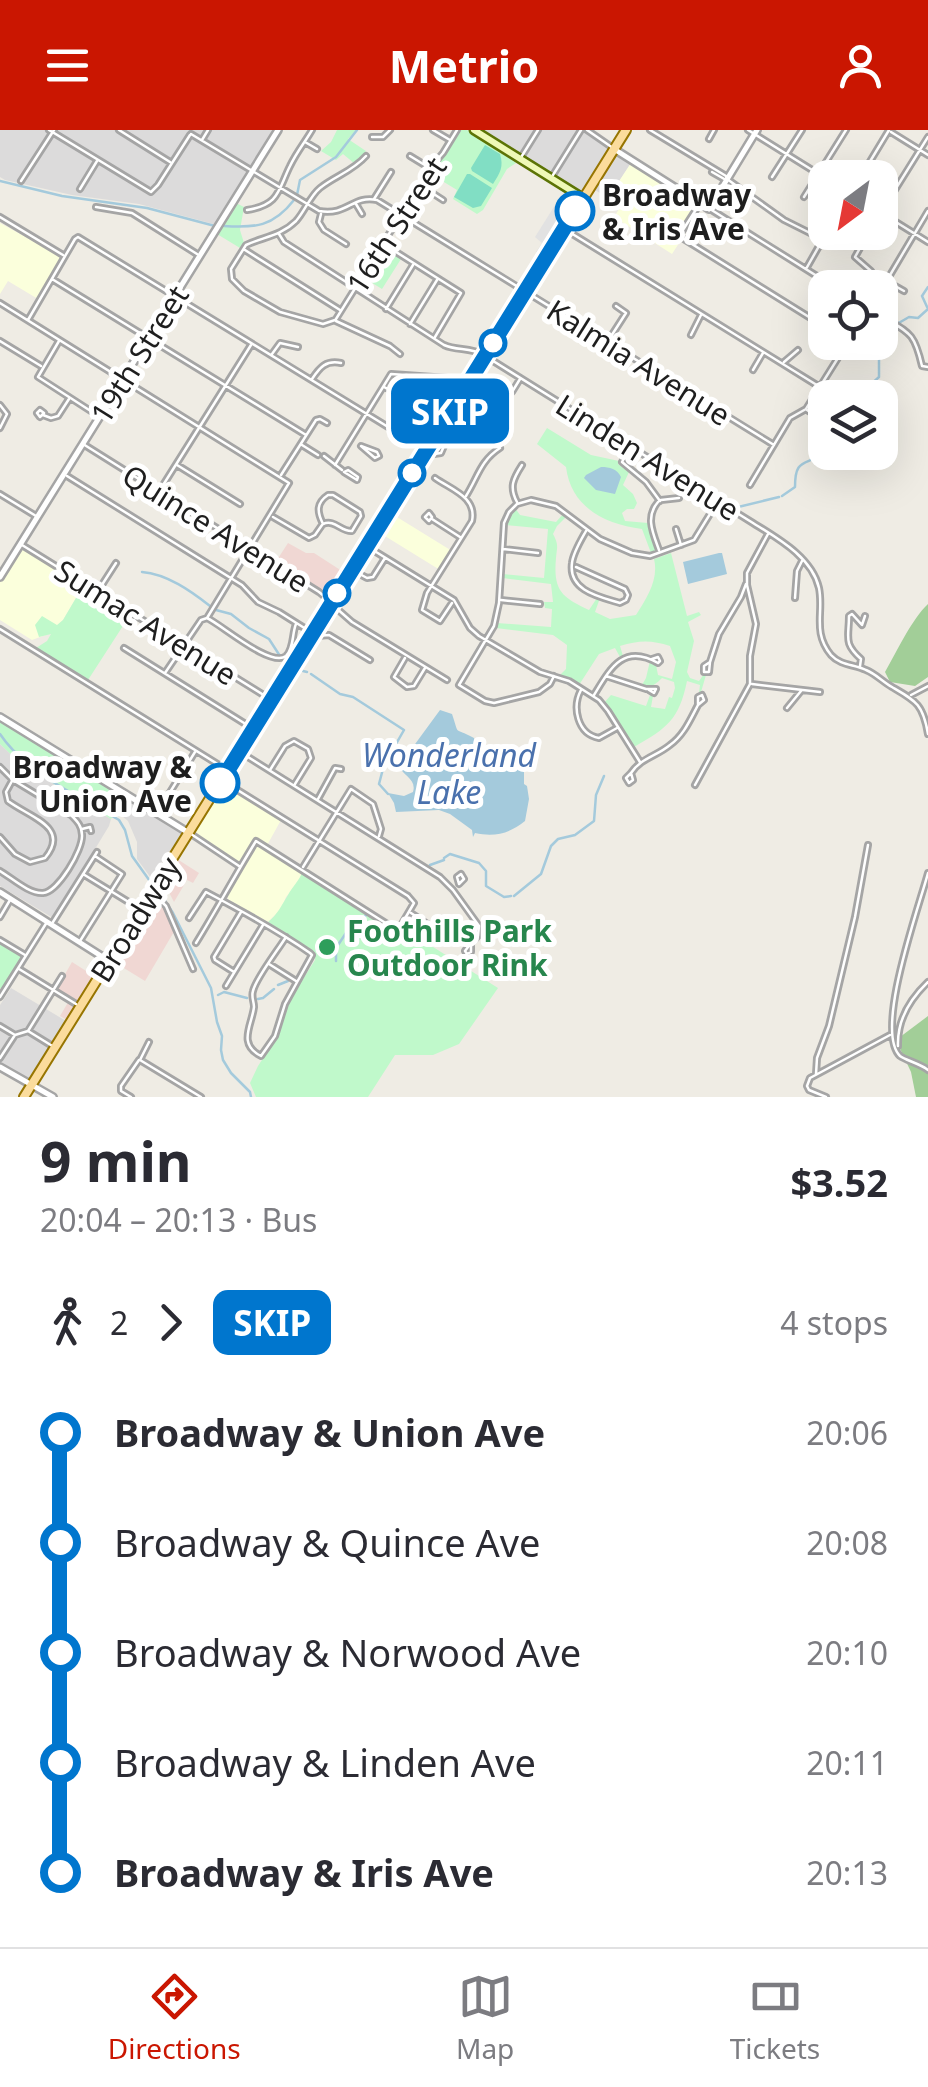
<!DOCTYPE html>
<html lang="en">
<head>
<meta charset="utf-8">
<style>
	:root { --surface:#fff; --page:#f7f7f7; --text:#2b2b33; --muted:#7c7c81; --line:#e1e1e2; --accent:#ca1601 }
	body { margin:0; font-family:"Noto Sans",sans-serif; background:var(--page); color:var(--text); height:100vh; display:flex; flex-direction:column; font-size:38px; white-space:nowrap }
	* { box-sizing:border-box; margin:0 }
	p { font-size:32px; color:var(--muted) }
	.icon { flex:none; width:55px; height:55px; fill:none; stroke:currentColor; stroke-width:2; stroke-linecap:round; stroke-linejoin:round }
	.map { position:relative; height:967px; overflow:hidden }
	.drawer { display:flex; flex-direction:column; background:var(--surface); flex:1 }
	.drawer>* { flex:none }
	.badge { padding:0 20px; border-radius:15px; font-size:35px; line-height:65px }
	.needle { width:65px; rotate:212deg }
	.tools { position:absolute; left:808px; top:30px; display:grid; gap:20px }
	.tools a { display:grid; place-items:center; width:90px; height:90px; border-radius:20px; background:var(--surface); box-shadow:0 10px 40px #0002; font-size:50px }
	.map>.badge { position:absolute; translate:-50% -50%; box-shadow:0 0 0 5px #fff }
	.legs { display:flex; align-items:center; gap:15px; height:110px; padding:0 40px; font-size:32px }
	.legs p { margin-inline-start:auto }
	.headline { display:flex; align-items:center; justify-content:space-between; height:170px; padding:0 40px }
	h1 { font-size:55px; font-weight:700; line-height:75px }
	ul { padding:0 40px; list-style:none }
	li { display:flex; align-items:center; gap:35px; height:110px; font-size:38px }
	li i { display:grid; place-items:center; width:15px; height:100%; margin:0 12px; background:currentColor }
	li i::after { content:''; width:25px; height:25px; margin:-12px; border:8px solid; border-radius:50%; background:var(--surface) }
	li p { margin-inline-start:auto }
	li:first-child i { background:linear-gradient(#0000 50%,currentColor 0) }
	li:last-child i { background:linear-gradient(currentColor 50%,#0000 0) }
	header { display:flex; justify-content:space-between; align-items:center; height:130px; padding:0 40px; background:var(--accent); color:#fff; font-size:45px; font-weight:700 }
	.dock { display:flex; justify-content:space-around; align-items:center; height:140px; border-top:2px solid var(--line); background:var(--surface); font-size:28px; color:var(--muted) }
	.dock a { display:grid; justify-items:center; gap:5px }
	.dock .current { color:var(--accent) }
	.map>svg:first-child { display:block }
	.residential { fill:#dcdbdb }
	.commercial { fill:#f0d7d3 }
	.education { fill:#fbffdc }
	.forest { fill:#a2ce98 }
	.park { fill:#c0f9cb }
	.pitch { fill:#81dec4 }
	.parking { fill:#e2e2e2 }
	.water { fill:#a4cadc }
	.lines { fill:none; stroke-linecap:round; stroke-linejoin:round }
	.stream { stroke:#a4cadc; stroke-width:2.5 }
	.minor-casing { stroke:#a5a5a5; stroke-width:8 }
	.tertiary-casing { stroke:#a5a5a5; stroke-width:10 }
	.secondary-casing { stroke:#5c7405; stroke-width:11 }
	.primary-casing { stroke:#977501; stroke-width:12 }
	.minor { stroke:#fff; stroke-width:2.5 }
	.tertiary { stroke:#fff; stroke-width:5 }
	.secondary { stroke:#eff9b7; stroke-width:6 }
	.primary { stroke:#fbdc9c; stroke-width:8 }
	.line-1-casing { stroke:#fff; stroke-width:22 }
	.line-1 { stroke:#0076ce; stroke-width:15 }
	.stop-1-dot { fill:#fff; stroke:#0076ce; stroke-width:5 }
	.leisure-dot { fill:#2e9e5b; stroke:#fff; stroke-width:4 }
	.labels { text-anchor:middle; dominant-baseline:central; stroke-width:10; stroke-linejoin:round; paint-order:stroke }
	.stop-label { font-size:30px; font-weight:bold; fill:#1e1e1e; stroke:#fff; text-anchor:start }
	.street-label { font-size:30px; fill:#1e1e1e; stroke:#fff }
	.leisure-label { font-size:30px; font-weight:bold; fill:#27864d; stroke:#fff; text-anchor:start }
	.water-label { font-size:32px; font-style:italic; fill:#4a71ad; stroke:#fff }
</style>
</head>
<body>
<header><svg class="icon" aria-label="menu" viewBox="0 0 24 24"><path d="M4 6h16M4 12h16M4 18h16"/></svg>Metrio<svg class="icon" aria-label="person" viewBox="0 0 24 24"><circle cx="12" cy="8" r="4"/><path d="M4 21q1-7 8-7t8 7"/></svg></header>
<div class="map">
<svg width="928" height="967" viewBox="0 0 928 967">
	<rect width="100%" height="100%" fill="#efece4"/>
	<path class="residential" d="M0,0H274L217,95L139,74L72,65L5,50L0,47Z
		M478,0H582L610,17V21L582,65Z
		M616,26L631,33L608,68L595,60Z
		M0,614L20,633L111,689L109,696L53,788L0,756Z
		M124,667L182,702L154,752L137,729V712L128,691L116,681Z
		M11,858L66,891L28,949L0,933V875Z"/>
	<path class="commercial" d="M288,413L306,423H314L345,443L330,467L275,433Z
		M177,729L199,743L193,753L187,750L174,772L163,751Z
		M154,766L167,781L175,800L145,851L114,832Z
		M72,832L94,846L67,890L60,886L70,869L56,860Z"/>
	<path class="education" d="M631,33L697,74L676,107L681,110L672,124L614,87L621,76L608,68Z
		M0,93L62,127L38,169L8,151L0,164Z
		M392,384L452,421L440,440L380,403Z
		M22,418L83,456L63,490L51,503L32,510L0,490V452Z
		M227,657L281,690L265,719L302,743L299,751L286,767L281,779L268,792L229,770L226,765L244,737L209,714L196,702L223,659Z"/>
	<path class="forest" d="M928,474V547L915,556L890,552L885,542C897,521 912,489 928,474Z
		M928,886V967H916L911,942L896,910Z"/>
	<path class="park" d="M337,0H356L348,9L366,21L355,34L343,24L336,30L321,21L331,12Z
		M461,0H467L516,33L507,39L483,80L477,84L453,69L457,60L434,46L430,50L424,51C436,33 450,18 461,0Z
		M236,73L244,77L240,100L244,113L240,118L217,104Z
		M383,118L401,129L382,159L364,148Z
		M547,298L591,325L619,331L618,334L629,342L623,355L633,364L637,373L634,379H627L622,383L625,391L648,393L657,421L651,423L642,399C604,394 571,377 566,337L537,314Z
		M515,378L520,385L556,392L564,383L567,386L557,396L553,404C559,415 557,417 556,428C553,461 562,467 589,480L597,468H600L595,482L610,489L636,485C647,468 659,449 654,429L671,423L687,486L699,482L701,485L688,492L694,511L687,542L690,548L699,551L704,544L706,545L701,562L699,563L700,555L687,551C679,590 667,598 634,617L604,573L611,565L646,576L650,565L653,566L651,577L665,579L669,567L672,568L675,558L674,552L662,548C655,555 651,558 642,555L646,548L650,531L656,535L658,545L672,549L676,532L670,516C652,510 639,510 620,516L623,526L620,527L615,518L599,524L579,555L560,545L566,539L567,515L553,505L496,498L497,493L551,497L552,479L545,478L544,472H553L551,454L503,448V444L544,448L548,399L506,395L509,386Z
		M83,456L130,485L88,550L36,518L47,511L51,504L39,507L35,495L42,486L57,495L63,490Z
		M0,590L124,666L111,689L20,633L0,614Z
		M302,743L394,801L403,798L498,858L459,914L433,925H395L368,967H256L250,953L258,936L277,907L286,876L315,830L314,823L268,792C278,784 281,776 288,765C293,756 298,752 302,743Z
		M0,812L23,827L3,860L0,858Z"/>
	<path class="pitch" d="M485,15L500,24C504,37 500,43 493,54L472,41L471,38Z
		M467,44H470L492,58L481,76L473,78L454,67Z"/>
	<path class="parking" d="M557,72H565L572,76L541,126L536,122L542,113L535,107Z"/>
	<path class="water" d="M601,337C610,337 617,339 621,347L615,364L596,360L584,348L586,345Z
		M719,423H722L727,444L688,454L683,432Z
		M440,580L452,584C460,607 452,596 474,608C476,619 481,633 495,635L498,629L506,631L508,636L517,634L524,639V654L527,656L529,669L525,691C509,704 494,707 475,703L473,707L472,700L450,684L439,680L396,682L394,673L388,663L404,666L413,662C417,649 403,646 399,636Z"/>
	<g class="lines">
		<path class="stream" d="M0,51L62,66L147,78L215,96
			M297,65L300,50L336,27L357,0
			M224,96C255,98 273,97 294,70
			M897,194L909,187L918,188L928,179L922,166L928,157
			M856,268L879,247V220L887,212L895,197
			M782,366L795,357C795,327 805,337 825,322
			M730,392L727,382L734,378L779,367
			M142,442C167,444 191,461 210,476
			M216,480L231,484L249,498L269,509L280,526
			M283,530L289,533
			M303,541L307,542
			M311,544L340,564L353,567L404,600L384,635L379,654L388,664
			M0,604C26,643 80,667 119,690L125,700L132,726L152,754
			M444,728L450,724L479,733L486,741V756L504,767L511,766
			M430,735L444,730
			M158,760L173,783L211,858L217,892L222,906L221,920L223,930L231,943L250,962L251,967
			M514,766L541,744L551,716L558,709L575,705L594,691L596,665L604,646
			M365,786L367,784
			M336,818L346,803L362,790
			M336,821V831
			M278,855L288,851
			M218,865L224,862L247,868
			M258,869L263,868L274,859"/>
		<defs>
			<path id="minor" d="M49,0L151,62L158,55L190,5
				M119,0L170,32
				M433,0L450,10
				M587,0L613,18
				M650,0L726,46L727,49L784,90L824,110
				M748,0L825,48
				M891,2L928,25
				M191,4L319,81C348,86 352,65 377,70L774,315
				M372,7H383L390,0
				M709,9L714,0
				M202,10L208,0
				M305,12L317,19
				M410,26L428,37
				M520,29L538,0
				M712,42L726,50
				M553,45L581,0
				M772,47L802,0
				M860,48L889,0
				M21,51L54,0
				M420,55L443,70
				M80,59L97,31
				M804,67L846,0
				M374,69L391,42
				M356,74L362,84
				M699,75L679,106L825,197
				M96,77L132,83L197,124
				M710,79L836,158
				M247,80C280,75 278,60 290,36C296,23 305,12 312,0
				M321,84L319,92L324,100L346,114
				M880,84L928,7
				M883,84L928,112
				M0,87L63,125
				M566,100L820,257
				M869,102L855,127L871,141
				M279,104L284,112L444,215C457,221 471,217 483,225
				M385,115L461,163L435,207
				M245,120L340,180
				M806,139L827,102
				M52,149L306,305
				M888,152L904,161
				M880,162L928,81
				M0,173L289,353L207,488L201,490L165,543
				M386,179L413,135
				M880,185C909,203 914,201 922,236L928,237
				M336,189L430,38L443,23L457,0
				M28,190L75,109L78,107L424,319
				M335,190L323,194L280,182L244,161L232,149L231,139L246,115C263,107 281,106 296,91C305,81 310,66 320,58C335,46 353,41 366,26
				M336,191L390,216L400,224
				M410,194L437,150
				M691,205L701,185
				M0,211L41,236
				M59,211L38,247L100,287
				M608,211L626,183L616,176
				M272,224L280,213L298,217
				M490,229L753,393C777,408 812,427 819,458C824,482 812,502 831,525C841,536 854,534 866,540C876,544 883,552 892,557C916,571 923,574 928,604
				M784,232L798,220
				M753,240L763,223
				M312,249C320,237 326,230 341,233
				M384,257C395,264 410,260 416,271
				M512,262L520,249
				M0,275L7,284L0,298
				M40,280L44,283L40,287L37,283Z
				M807,280L825,292
				M43,285L51,288L58,286L69,269
				M459,290L462,291L461,296L453,295Z
				M816,305L825,294
				M83,314L319,462L330,471
				M302,315L318,325
				M361,316L377,322L379,326L375,328Z
				M631,316L622,332L646,352L660,371
				M435,323L449,306
				M434,324L441,323L453,295
				M324,326L342,340
				M177,335L240,374
				M335,335L391,244L462,249L467,251
				M348,340L358,347L357,350L344,342Z
				M281,345L316,290L320,289L327,293
				M67,346L242,455L258,472L279,482L317,506L329,505L370,530
				M435,348C452,360 477,367 472,391L427,463L422,480L440,491L452,473
				M750,355L790,288L806,279L848,212
				M160,360L251,215
				M0,364L36,386
				M328,365H333L360,382L361,386L352,401C341,402 335,389 323,394C317,382 316,373 328,365Z
				M466,366C478,347 480,331 500,318
				M661,370L679,368
				M517,372C509,357 513,349 522,335
				M658,372C645,387 653,403 659,420
				M429,383L432,387L429,391L425,387Z
				M273,387L309,408L315,405L322,395
				M432,389L460,407
				M676,399L681,415
				M22,415L270,569
				M368,417L454,470L470,498L479,506L540,542L569,551L599,570L608,581L640,632
				M503,419L538,423
				M576,437L625,459L628,465L626,470L620,473C600,467 568,461 572,433C573,423 581,410 586,401
				M356,442L367,448L373,447L385,428
				M98,461L116,433
				M795,468L797,441L802,431
				M501,470L540,474
				M335,477L352,492L447,550
				M207,488C222,495 271,538 286,526C294,519 292,503 296,494
				M0,499L224,638
				M124,518L252,598
				M405,528L394,547L407,557L414,556L425,538
				M710,532L719,504L741,467L746,454
				M710,532L709,542H704V536Z
				M860,536L861,529C843,513 849,508 849,486L852,484L862,495L865,486
				M554,546L550,554L539,562L494,573L485,571L459,555L494,496L499,473L504,393L509,382L517,374L531,370L556,376L600,409L632,423L650,426L694,410L718,371
				M606,546L646,559H656L654,563L649,560
				M752,554L820,562
				M581,560C572,577 577,604 599,608L617,598
				M594,565C610,539 623,513 658,533L660,531L658,527L652,529
				M702,565L704,570L698,575V567Z
				M911,565L928,556
				M787,578L801,561
				M240,622L440,747L453,760L479,796L478,806L471,813
				M0,637L13,650L71,685C77,691 82,696 82,705C83,720 58,762 43,763C29,764 12,748 0,741
				M270,640L285,616L294,611L308,619L311,628L295,654
				M631,643L626,648L629,653L633,650L631,643C641,628 657,626 670,615C684,605 690,590 698,575
				M695,655L750,554V526L756,494L747,455V443L768,404
				M318,669L335,638L341,639
				M157,683L195,622
				M82,699L90,697L91,701
				M191,704L239,736
				M0,707L15,724L30,732L45,728C71,697 29,687 8,671L6,662L12,651
				M303,737L351,659L373,674L381,699L379,706
				M928,743C919,777 874,901 900,926C905,930 921,934 928,940
				M83,744L140,779
				M461,744L464,749L459,754L457,747Z
				M153,763L166,776L193,839
				M411,783L447,807
				M0,787L10,770
				M189,788L206,762C242,781 277,800 310,823L312,825L285,874L275,906L261,926C237,914 252,895 254,877C254,871 251,867 253,861C256,848 278,820 286,807
				M53,792L97,722
				M0,810L25,825
				M80,811L122,744L95,726
				M196,813C217,779 235,745 256,711L395,799L400,797L414,773L408,766L223,651
				M471,813V822L467,824L465,821Z
				M269,834L296,851
				M19,839L76,874
				M234,842L215,830L214,827L241,782
				M226,856L263,795
				M0,867L47,792
				M0,896L15,905L28,901L54,917
				M28,901L62,846
				M149,912L140,930L201,967
				M898,916C897,890 909,870 928,852
				M0,928L15,905
				M816,944L817,928L829,896L855,787L868,715
				M131,967L121,961V956L139,930
				M826,967L809,960L807,956L810,948L890,905"/>
			<path id="tertiary" d="M614,19L709,79L757,0
				M0,447L278,0
				M0,587L189,703
				M0,762L109,831
				M0,937L53,967"/>
			<path id="secondary" d="M474,0L583,68"/>
			<path id="primary" d="M24,967L626,0"/>
		</defs>
		<use href="#minor" class="minor-casing"/>
		<use href="#tertiary" class="tertiary-casing"/>
		<use href="#secondary" class="secondary-casing"/>
		<use href="#primary" class="primary-casing"/>
		<use href="#minor" class="minor"/>
		<use href="#tertiary" class="tertiary"/>
		<use href="#secondary" class="secondary"/>
		<use href="#primary" class="primary"/>
	</g>
	<g class="lines">
		<defs>
			<path id="line-1" d="M220,653L575,81"/>
		</defs>
		<use href="#line-1" class="line-1-casing"/>
		<use href="#line-1" class="line-1"/>
	</g>
	<g class="stop-1-dot">
		<circle cx="575" cy="81" r="18"/>
		<circle cx="493" cy="213" r="12"/>
		<circle cx="412" cy="343" r="12"/>
		<circle cx="337" cy="463" r="12"/>
		<circle cx="220" cy="653" r="18"/>
	</g>
	<circle class="leisure-dot" cx="327" cy="817" r="10"/>
	<g class="labels">
		<g class="stop-label">
			<text x="602" y="64">Broadway<tspan x="602" dy="34">&amp; Iris Ave</tspan></text>
			<text x="192" y="636" text-anchor="end">Broadway &amp;<tspan x="192" dy="34">Union Ave</tspan></text>
		</g>
		<g class="street-label">
			<text transform="translate(396 95) rotate(-57)">16th Street</text>
			<text transform="translate(139 224) rotate(-58)">19th Street</text>
			<text transform="translate(639 232) rotate(32)">Kalmia Avenue</text>
			<text transform="translate(648 327) rotate(32)">Linden Avenue</text>
			<text transform="translate(216 398) rotate(32)">Quince Avenue</text>
			<text transform="translate(146 492) rotate(32)">Sumac Avenue</text>
			<text transform="translate(135 789) rotate(-58)">Broadway</text>
		</g>
		<g class="leisure-label">
			<text x="347" y="800">Foothills Park<tspan x="347" dy="34">Outdoor Rink</tspan></text>
		</g>
		<g class="water-label">
			<text x="449" y="624">Wonderland<tspan x="449" dy="37">Lake</tspan></text>
		</g>
	</g>
</svg>
<div class="tools">
<a><svg class="needle" viewBox="-14 -14 28 28"><path d="M0-13l5 13h-10z" fill="#e53935"/><path d="M0 13l5-13h-10z" fill="#7c7c81"/></svg></a>
<a><svg class="icon" aria-label="locate" viewBox="0 0 24 24"><circle cx="12" cy="12" r="6"/><path d="M12 2v4M12 18v4M2 12h4M18 12h4"/></svg></a>
<a><svg class="icon" aria-label="layers" viewBox="0 0 24 24"><path d="M12 4l9 5-9 5-9-5zM3 14l9 5 9-5"/></svg></a>
</div>
<b class="badge" style="left:450px;top:281px;background:#0076ce;color:#fff">SKIP</b>
</div>
<section class="drawer">
<div class="headline"><div><h1>9 min</h1><p>20:04 – 20:13 · Bus</p></div><b>$3.52</b></div>
<div class="legs"><svg class="icon" aria-label="walk" viewBox="0 0 24 24"><circle cx="13" cy="4" r="2"/><path d="M13 8l-2 6 4 7M11 14l-3 7M7 12l3-4h3l4 4"/></svg>2<svg class="icon" aria-label="forward" viewBox="0 0 24 24"><path d="M9 5l7 7-7 7"/></svg><b class="badge" style="background:#0076ce;color:#fff">SKIP</b><p>4 stops</p></div>
<ul>
<li><i style="color:#0076ce"></i><b>Broadway &amp; Union Ave</b><p>20:06</p></li>
<li><i style="color:#0076ce"></i><span>Broadway &amp; Quince Ave</span><p>20:08</p></li>
<li><i style="color:#0076ce"></i><span>Broadway &amp; Norwood Ave</span><p>20:10</p></li>
<li><i style="color:#0076ce"></i><span>Broadway &amp; Linden Ave</span><p>20:11</p></li>
<li><i style="color:#0076ce"></i><b>Broadway &amp; Iris Ave</b><p>20:13</p></li>
</ul>
</section>
<nav class="dock">
<a class="current"><svg class="icon" aria-label="directions" viewBox="0 0 24 24"><path d="M12 3l9 9-9 9-9-9zM9 14v-3h6M13 9l2 2-2 2"/></svg>Directions</a>
<a><svg class="icon" aria-label="map" viewBox="0 0 24 24"><path d="M3 6l6-2 6 2 6-2v14l-6 2-6-2-6 2zM9 4v14M15 6v14"/></svg>Map</a>
<a><svg class="icon" aria-label="tickets" viewBox="0 0 24 24"><path d="M3 7h18v10H3zM15 7v10"/></svg>Tickets</a>
</nav>
</body>
</html>
